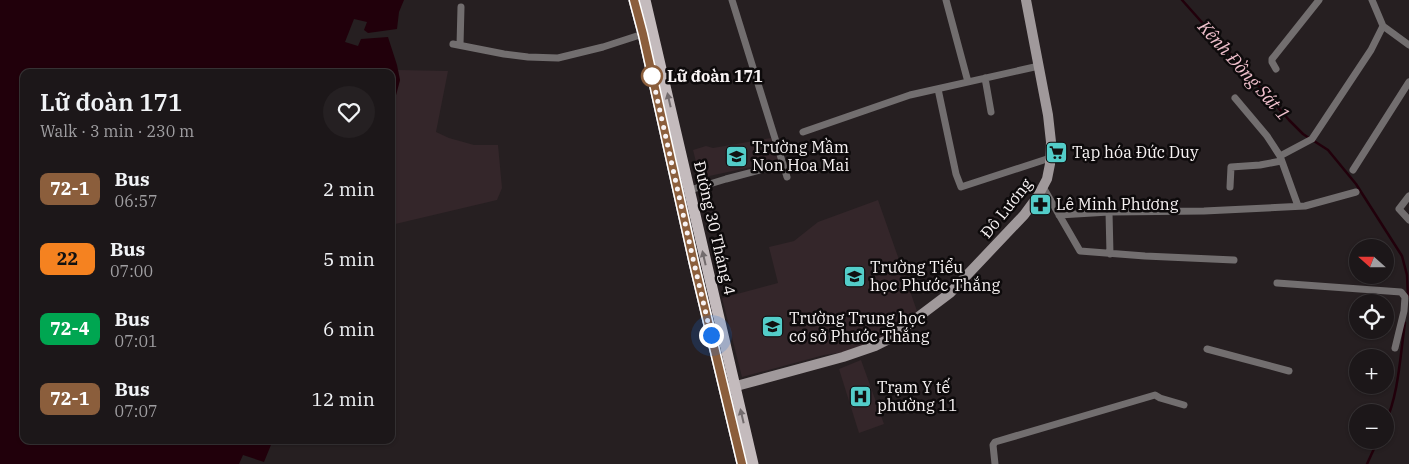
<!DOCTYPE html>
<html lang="en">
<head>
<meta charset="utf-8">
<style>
	:root { --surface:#1c1719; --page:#252022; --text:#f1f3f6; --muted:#a09fa2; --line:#3a3638 }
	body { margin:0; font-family:"IBM Plex Serif",serif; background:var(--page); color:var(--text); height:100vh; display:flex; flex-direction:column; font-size:19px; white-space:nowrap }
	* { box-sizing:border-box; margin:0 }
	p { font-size:16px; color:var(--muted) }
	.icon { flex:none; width:28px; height:28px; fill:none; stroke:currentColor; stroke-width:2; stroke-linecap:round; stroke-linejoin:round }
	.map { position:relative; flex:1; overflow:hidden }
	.side { position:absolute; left:20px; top:69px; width:375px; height:375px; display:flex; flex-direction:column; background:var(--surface); border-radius:10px; box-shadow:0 1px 4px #0004,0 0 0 1px var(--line) }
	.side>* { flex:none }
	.badge { padding:0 10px; border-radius:8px; font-size:18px; line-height:32px }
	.needle { width:32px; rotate:291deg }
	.fabs { position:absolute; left:1349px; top:239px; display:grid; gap:10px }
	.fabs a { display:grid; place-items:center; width:45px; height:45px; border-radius:50%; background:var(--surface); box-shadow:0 1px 4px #0004,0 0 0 1px var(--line); font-size:25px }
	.you { position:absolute; width:25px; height:25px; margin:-12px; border:4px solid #fff; border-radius:50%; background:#1a73e8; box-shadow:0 0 0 8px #1a73e833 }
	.map>.badge { position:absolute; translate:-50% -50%; box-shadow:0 0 0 2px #fff }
	.round { display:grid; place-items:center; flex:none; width:52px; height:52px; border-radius:26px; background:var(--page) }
	.headline { display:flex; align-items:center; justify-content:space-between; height:85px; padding:0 20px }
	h1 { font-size:24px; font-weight:600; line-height:38px }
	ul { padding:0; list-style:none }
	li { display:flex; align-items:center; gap:15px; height:70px; padding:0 20px }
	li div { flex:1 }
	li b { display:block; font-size:19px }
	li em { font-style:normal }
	li .badge { min-width:55px; font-weight:700; text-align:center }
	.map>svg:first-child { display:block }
	.built { fill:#34262a }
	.water { fill:#21000b }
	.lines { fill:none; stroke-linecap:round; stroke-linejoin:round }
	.stream { stroke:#21000b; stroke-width:2.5 }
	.street { stroke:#726e6f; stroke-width:7 }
	.secondary { stroke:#a0999b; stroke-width:10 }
	.primary { stroke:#c4bbbd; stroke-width:11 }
	.oneway { fill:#726b6d }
	.line-casing { stroke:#fff; stroke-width:11 }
	.line { stroke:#8b5e3c; stroke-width:8 }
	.walk { stroke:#f8f3f4; stroke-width:5; stroke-dasharray:0 9 }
	.stop-dot { fill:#fff; stroke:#8b5e3c; stroke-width:2.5 }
	.labels { text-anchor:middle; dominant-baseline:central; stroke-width:5; stroke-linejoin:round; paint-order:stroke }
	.stop-label { font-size:16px; font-weight:bold; fill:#f8f3f4; stroke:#0d0a0b; text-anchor:start }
	.poi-label { font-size:16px; fill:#f8f3f4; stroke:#0d0a0b; text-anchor:start }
	.street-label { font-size:16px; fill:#f8f3f4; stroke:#0d0a0b }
	.water-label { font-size:18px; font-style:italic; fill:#f2c1ce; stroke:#0d0a0b }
</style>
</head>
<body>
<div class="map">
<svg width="1409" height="464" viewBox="0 0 1409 464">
	<rect width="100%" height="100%" fill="#261f21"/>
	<path class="built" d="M398,70L448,71L436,132L449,138L474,145H498L502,188L497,200L391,225V114L400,80Z
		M771,138L779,161L700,178L693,150L706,146L713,148Z
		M878,200L917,311L890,332L874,343L852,351L824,355L742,377L722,298L778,283L769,247L794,241L818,222Z
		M861,360L884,424L859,433L839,369Z"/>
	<path class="water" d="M0,0H404L399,12L397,29L368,33L364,30L367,22L354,19L345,42L358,46L361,39L388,37L397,65L400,80L391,114V72H24V440H273L264,462L243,455L239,464H0Z"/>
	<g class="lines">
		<path class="stream" d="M1182,0L1289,120L1303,134L1309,138
			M1314,141L1328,150L1356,184L1402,256L1407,275L1408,297
			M1385,424C1399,393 1400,356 1405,323
			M1367,464L1378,440"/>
		<path class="street" d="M732,0L787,177
			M946,0L968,82
			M1372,0L1383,26L1409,45
			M453,44L504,54L528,57L558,58L603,47L643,34
			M460,45L461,7
			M1276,69L1272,62V59L1319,0
			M985,78L991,112
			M938,89L956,174L961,187L1050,158
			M1235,98L1267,136L1280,156L1298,206
			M803,132L910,95L1039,66
			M1280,156L1312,139L1371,50L1383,26
			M1353,170L1409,82
			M1043,187L1080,251L1145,256L1234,260
			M1230,187L1231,167L1260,165L1281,161
			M690,190L726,179L783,164
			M1409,196L1399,209L1409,220
			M1059,215L1109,212
			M1110,254L1109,212L1204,211L1305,206L1356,192
			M1277,283L1401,292L1405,297L1404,311L1395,348
			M1207,349L1289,371
			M995,464L993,445L995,442L1155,395L1160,398L1184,405"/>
		<path class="secondary" d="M729,388L843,357L875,346L889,339L950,293L1024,215L1038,196L1047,179L1050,164L1051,142L1048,115L1026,0"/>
		<path class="primary" d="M634,0L643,34L694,263L742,464
			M645,0L753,464"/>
	</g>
	<defs><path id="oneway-solid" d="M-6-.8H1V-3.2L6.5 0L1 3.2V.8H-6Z" transform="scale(1.25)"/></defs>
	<g class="oneway">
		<use href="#oneway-solid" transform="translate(669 100) rotate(-103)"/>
		<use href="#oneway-solid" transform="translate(704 258) rotate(-103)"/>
		<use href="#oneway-solid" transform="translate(742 416) rotate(-103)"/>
	</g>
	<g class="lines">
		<defs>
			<path id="line" d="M634,0L643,34L694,263L742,464"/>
		</defs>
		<use href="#line" class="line-casing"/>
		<use href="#line" class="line"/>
		<path class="walk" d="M652,76L651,71L694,263L711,335"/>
	</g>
	<defs>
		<symbol id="supermarket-square" viewBox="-11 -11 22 22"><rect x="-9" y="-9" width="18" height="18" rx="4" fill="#53cdc9" stroke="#0d0a0b"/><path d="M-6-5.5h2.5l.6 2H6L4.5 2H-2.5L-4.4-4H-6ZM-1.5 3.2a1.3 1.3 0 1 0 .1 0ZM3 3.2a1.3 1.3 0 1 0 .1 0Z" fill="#111"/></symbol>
		<symbol id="school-square" viewBox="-11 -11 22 22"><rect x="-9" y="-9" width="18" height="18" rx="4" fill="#53cdc9" stroke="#0d0a0b"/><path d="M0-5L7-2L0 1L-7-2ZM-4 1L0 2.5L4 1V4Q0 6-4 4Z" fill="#111"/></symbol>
		<symbol id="pharmacy-square" viewBox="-11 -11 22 22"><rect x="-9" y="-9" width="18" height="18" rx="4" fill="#53cdc9" stroke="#0d0a0b"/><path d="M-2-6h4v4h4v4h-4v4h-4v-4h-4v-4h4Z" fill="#111"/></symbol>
		<symbol id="hospital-square" viewBox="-11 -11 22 22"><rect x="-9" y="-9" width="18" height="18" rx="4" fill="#53cdc9" stroke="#0d0a0b"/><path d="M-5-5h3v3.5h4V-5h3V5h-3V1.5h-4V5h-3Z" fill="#111"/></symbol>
	</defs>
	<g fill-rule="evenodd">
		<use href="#supermarket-square" x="1044" y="140" width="25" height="25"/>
		<use href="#school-square" x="724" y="144" width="25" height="25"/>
		<use href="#pharmacy-square" x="1028" y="192" width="25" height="25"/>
		<use href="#school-square" x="842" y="264" width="25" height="25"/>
		<use href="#school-square" x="760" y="314" width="25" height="25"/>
		<use href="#hospital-square" x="848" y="384" width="25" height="25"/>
	</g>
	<circle class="stop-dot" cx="652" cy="76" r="10"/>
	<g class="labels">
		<g class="stop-label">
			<text x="667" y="76">Lữ đoàn 171</text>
		</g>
		<g class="poi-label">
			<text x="752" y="147">Trường Mầm<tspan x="752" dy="18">Non Hoa Mai</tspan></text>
			<text x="1072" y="152">Tạp hóa Đức Duy</text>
			<text x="1056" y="204">Lê Minh Phương</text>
			<text x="870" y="267">Trường Tiểu<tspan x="870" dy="18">học Phước Thắng</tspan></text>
			<text x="789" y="318">Trường Trung học<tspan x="789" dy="18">cơ sở Phước Thắng</tspan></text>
			<text x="877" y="387">Trạm Y tế<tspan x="877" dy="18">phường 11</tspan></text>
		</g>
		<g class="street-label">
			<text transform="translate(1006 208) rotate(-51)">Đô Lương</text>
			<text transform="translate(715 228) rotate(77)">Đường 30 Tháng 4</text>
		</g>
		<g class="water-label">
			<text transform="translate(1244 70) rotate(48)">Kênh Đồng Sát 1</text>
		</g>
	</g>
</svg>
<div class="fabs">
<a><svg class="needle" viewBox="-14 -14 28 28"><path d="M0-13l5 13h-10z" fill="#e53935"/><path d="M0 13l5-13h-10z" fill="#a09fa2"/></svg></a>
<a><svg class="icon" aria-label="locate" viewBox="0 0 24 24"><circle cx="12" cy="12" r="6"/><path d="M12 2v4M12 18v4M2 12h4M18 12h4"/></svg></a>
<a>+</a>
<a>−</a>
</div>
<div class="you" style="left:711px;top:335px"></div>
<section class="side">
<div class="headline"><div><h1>Lữ đoàn 171</h1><p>Walk · 3 min · 230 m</p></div><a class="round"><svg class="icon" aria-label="heart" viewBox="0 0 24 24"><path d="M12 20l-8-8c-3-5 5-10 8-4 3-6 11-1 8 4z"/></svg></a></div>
<ul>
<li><span class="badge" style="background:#8b5e3c;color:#fff">72-1</span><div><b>Bus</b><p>06:57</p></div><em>2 min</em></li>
<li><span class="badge" style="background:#f58220;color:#111">22</span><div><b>Bus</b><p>07:00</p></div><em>5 min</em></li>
<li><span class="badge" style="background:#00a651;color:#fff">72-4</span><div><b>Bus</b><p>07:01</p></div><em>6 min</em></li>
<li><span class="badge" style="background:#8b5e3c;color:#fff">72-1</span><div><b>Bus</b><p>07:07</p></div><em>12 min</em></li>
</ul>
</section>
</div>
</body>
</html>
